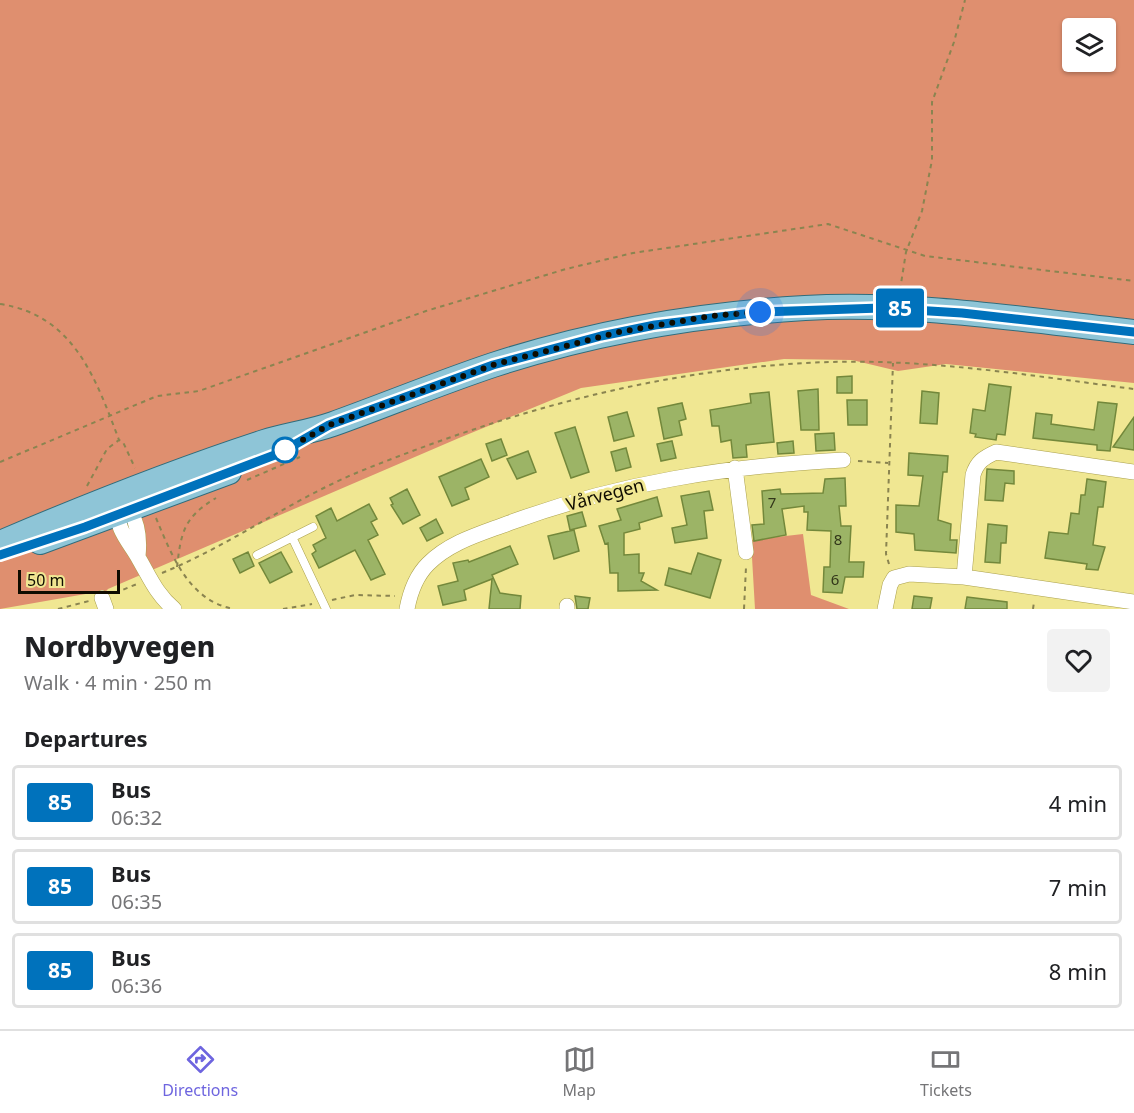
<!DOCTYPE html>
<html lang="en">
<head>
<meta charset="utf-8">
<style>
	:root { --surface:#fff; --page:#f2f2f2; --text:#202124; --muted:#757577; --line:#e0e0e0; --accent:#6e65df }
	body { margin:0; font-family:"Noto Sans",sans-serif; background:var(--page); color:var(--text); height:100vh; display:flex; flex-direction:column; font-size:22px; white-space:nowrap }
	* { box-sizing:border-box; margin:0 }
	p { font-size:20px; color:var(--muted) }
	.icon { flex:none; width:33px; height:33px; fill:none; stroke:currentColor; stroke-width:2; stroke-linecap:round; stroke-linejoin:round }
	.map { position:relative; height:609px; overflow:hidden }
	.panel { display:flex; flex-direction:column; background:var(--surface); flex:1 }
	.panel>* { flex:none }
	.badge { padding:0 12px; border-radius:4px; font-size:21px; line-height:39px }
	.buttons { position:absolute; left:1062px; top:18px; display:grid; gap:12px }
	.buttons a { display:grid; place-items:center; width:54px; height:54px; border-radius:6px; background:var(--surface); box-shadow:0 2px 4px #0004; font-size:30px }
	.scale { position:absolute; left:18px; bottom:15px; width:102px; box-sizing:border-box; padding-left:6px; border:3px solid #0f0c00; border-top:0; font-size:16px; line-height:21px; white-space:nowrap; color:#0f0c00; -webkit-text-stroke:4px #f0e792; paint-order:stroke }
	.you { position:absolute; width:30px; height:30px; margin:-15px; border:4px solid #fff; border-radius:50%; background:#1a73e8; box-shadow:0 0 0 9px #1a73e833 }
	.map>.badge { position:absolute; translate:-50% -50%; box-shadow:0 0 0 3px #fff }
	h2 { padding:0 24px; font-size:22px; line-height:54px }
	.round { display:grid; place-items:center; flex:none; width:63px; height:63px; border-radius:6px; background:var(--page) }
	.head { display:flex; align-items:center; justify-content:space-between; height:102px; padding:0 24px }
	h1 { font-size:28px; font-weight:800; line-height:45px }
	ul { padding:0; list-style:none }
	li { display:flex; align-items:center; gap:18px; height:75px; margin:0 12px 9px; padding:0 12px; border:3px solid var(--line); border-radius:6px }
	li div { flex:1 }
	li b { display:block; font-size:22px }
	li em { font-style:normal }
	li .badge { min-width:66px; font-weight:700; text-align:center }
	.dock { display:flex; justify-content:space-around; align-items:center; height:84px; border-top:2px solid var(--line); background:var(--surface); font-size:16px; color:var(--muted) }
	.dock a { display:grid; justify-items:center; gap:3px }
	.dock .active { color:var(--accent) }
	.map>svg:first-child { display:block }
	.forest { fill:#df8f6f; fill-rule:evenodd }
	.building { fill:#9cb466; stroke:#73883b; stroke-width:1.5 }
	.lines { fill:none; stroke-linecap:round; stroke-linejoin:round }
	.service-casing { stroke:#aaa04c; stroke-width:9 }
	.minor-casing { stroke:#aaa04c; stroke-width:16 }
	.primary-casing { stroke:#306c7b; stroke-width:26 }
	.path { stroke:#8a8450; stroke-width:2; stroke-dasharray:4.5 4.5; stroke-linecap:butt }
	.service { stroke:#fff; stroke-width:8 }
	.minor { stroke:#fff; stroke-width:15 }
	.primary { stroke:#8ec5d7; stroke-width:24 }
	.line-casing { stroke:#fff; stroke-width:14 }
	.line { stroke:#0072bc; stroke-width:9 }
	.walk { stroke:#0f0c00; stroke-width:6; stroke-dasharray:0 10.8 }
	.stop-dot { fill:#fff; stroke:#0072bc; stroke-width:3 }
	.labels { text-anchor:middle; dominant-baseline:central; stroke-width:6; stroke-linejoin:round; paint-order:stroke }
	.number-label { font-size:15px; fill:#32361a }
	.street-label { font-size:18px; fill:#0f0c00; stroke:#f0e792 }
</style>
</head>
<body>
<div class="map">
<svg width="1134" height="609" viewBox="0 0 1134 609">
	<rect width="100%" height="100%" fill="#f0e792"/>
	<path class="forest" d="M0,0H1134V383L946,364L898,371L852,360L784,359L581,388L459,438L108,589L100,598L97,592L0,609ZM1072,28H1106V62H1072Z
		M803,534L811,595L849,609H755L751,540Z"/>
	<path class="building" d="M852,376V393H837V377Z
		M989,384L1011,387L1005,435L997,434L996,440L975,437L976,434L970,433L973,409L985,411Z
		M818,389L819,430H801L798,391Z
		M922,391L939,393L937,424L920,423Z
		M769,392L774,442L746,445L747,457L733,458L731,440L721,442L719,426H712L710,410L751,403L750,394Z
		M847,400H867V425H848Z
		M1098,402L1117,404L1110,451L1097,450V445L1033,438L1036,413L1052,415L1051,424L1094,430Z
		M682,403L686,419L679,421L682,435L664,439L658,408Z
		M627,412L634,436L614,441L608,417Z
		M1134,417V450L1113,447Z
		M575,427L589,472L571,478L555,433Z
		M834,433L835,450L816,451L815,434Z
		M501,439L507,455L492,461L486,444Z
		M672,441L676,458L661,461L657,444Z
		M793,441L794,453L778,454L777,443Z
		M626,448L631,467L616,471L611,452Z
		M528,451L536,472L517,479L507,459Z
		M909,453L948,456L947,472H943L938,520L951,524L950,540H957L956,553L915,550L914,534L896,532V505L919,506L923,476L908,475Z
		M481,459L489,477L465,488L469,499L452,506L439,477Z
		M987,469L1014,471V484L1005,483L1003,501L985,500Z
		M845,478L846,506H839L841,526H851L849,562H864L863,577H845L842,593L823,592L824,567H830L831,531L807,530L808,512H804V506L782,509L786,535L754,541L752,525L764,524L762,491L780,489L781,494L823,493L825,479Z
		M1087,479L1106,482L1103,507H1098L1093,545L1105,547L1098,570L1086,569L1087,564L1045,558L1049,532L1068,534L1071,513L1079,514L1081,495H1085Z
		M407,489L420,515L403,524L391,505L393,504L390,498Z
		M709,491L713,510L704,511L707,538L675,543L672,528L687,525L681,496Z
		M657,497L662,516L639,523L640,529L624,533V555L639,554V573H644L641,581L657,590L618,591V573H610L608,543L605,544L599,526L621,520L617,509Z
		M369,504L377,519L371,522L378,535L368,540L385,574L371,580L355,550L319,568L312,554L316,551L313,545L326,538L316,516L331,508L337,521Z
		M582,512L586,526L570,530L567,516Z
		M436,519L443,533L427,541L420,528Z
		M988,524L1007,526L1006,543H1001L1000,563L985,562Z
		M574,530L579,551L554,559L548,536Z
		M510,546L518,564L492,575L500,593L521,596L520,609H489L492,579L464,590L466,600L443,605L438,586L458,581L453,563L468,560L469,562Z
		M248,552L254,566L240,573L233,559Z
		M281,552L292,572L270,583L259,563Z
		M698,553L721,560L710,598L665,585L669,568L691,574Z
		M575,596L590,598L588,609H577Z
		M914,596L932,598L930,609H912Z
		M967,597L1007,602V609H965Z"/>
	<g class="lines">
		<defs>
			<path id="service" d="M292,537L326,609
				M257,555L313,527"/>
			<path id="minor" d="M735,468L746,552
				M124,503C137,517 140,537 138,556
				M117,507C116,530 129,541 139,559C150,578 157,595 174,609
				M964,577L973,475C977,462 983,458 996,452L1134,472
				M102,598L106,609
				M407,609C410,593 416,576 428,564C450,542 480,534 509,523C617,483 728,466 843,460
				M567,609V606
				M885,609L890,585L894,578L909,574L964,577L1134,602"/>
			<path id="primary" d="M40,542L229,472
				M0,543C87,506 175,471 264,442C287,435 310,432 333,424C386,405 439,383 493,365C594,332 699,314 805,308C915,302 1025,320 1134,332"/>
		</defs>
		<use href="#service" class="service-casing"/>
		<use href="#minor" class="minor-casing"/>
		<use href="#primary" class="primary-casing"/>
		<path class="path" d="M900,290L906,252L922,211L932,160V102L954,42L965,0
			M0,304C74,315 96,379 119,440
			M858,461L888,463
			M0,462L157,396L199,391L426,311L566,269L633,253L828,224L925,256L1134,281
			M247,480L300,457
			M87,486L107,449L119,440L123,442L135,468
			M156,518C172,556 189,601 234,609
			M889,564L886,554L893,363
			M177,567C181,532 184,517 216,498
			M162,573C231,545 292,499 361,471C512,410 667,367 830,362C931,359 1034,376 1134,389
			M115,593L137,584
			M332,600L355,595L395,596
			M58,609L89,601
			M283,609L312,604
			M744,609L746,567
			M1033,609L1034,602"/>
		<use href="#service" class="service"/>
		<use href="#minor" class="minor"/>
		<use href="#primary" class="primary"/>
	</g>
	<g class="lines">
		<defs>
			<path id="line" d="M0,555L85,527L280,453L329,425L493,365L601,336L655,325L760,312L881,308L962,313L1134,332"/>
		</defs>
		<use href="#line" class="line-casing"/>
		<use href="#line" class="line"/>
		<path class="walk" d="M285,450L280,453L329,425L493,365L619,332L711,316L760,312"/>
	</g>
	<circle class="stop-dot" cx="285" cy="450" r="12"/>
	<g class="labels">
		<g class="number-label">
			<text x="772" y="502">7</text>
			<text x="838" y="539">8</text>
			<text x="835" y="579">6</text>
		</g>
		<g class="street-label">
			<text transform="translate(605 494) rotate(-15)">Vårvegen</text>
		</g>
	</g>
</svg>
<div class="buttons">
<a><svg class="icon" aria-label="layers" viewBox="0 0 24 24"><path d="M12 4l9 5-9 5-9-5zM3 14l9 5 9-5"/></svg></a>
</div>
<div class="scale">50 m</div>
<div class="you" style="left:760px;top:312px"></div>
<b class="badge" style="left:900px;top:308px;background:#0072bc;color:#fff">85</b>
</div>
<section class="panel">
<div class="head"><div><h1>Nordbyvegen</h1><p>Walk · 4 min · 250 m</p></div><a class="round"><svg class="icon" aria-label="heart" viewBox="0 0 24 24"><path d="M12 20l-8-8c-3-5 5-10 8-4 3-6 11-1 8 4z"/></svg></a></div>
<h2>Departures</h2>
<ul>
<li><span class="badge" style="background:#0072bc;color:#fff">85</span><div><b>Bus</b><p>06:32</p></div><em>4 min</em></li>
<li><span class="badge" style="background:#0072bc;color:#fff">85</span><div><b>Bus</b><p>06:35</p></div><em>7 min</em></li>
<li><span class="badge" style="background:#0072bc;color:#fff">85</span><div><b>Bus</b><p>06:36</p></div><em>8 min</em></li>
</ul>
</section>
<nav class="dock">
<a class="active"><svg class="icon" aria-label="directions" viewBox="0 0 24 24"><path d="M12 3l9 9-9 9-9-9zM9 14v-3h6M13 9l2 2-2 2"/></svg>Directions</a>
<a><svg class="icon" aria-label="map" viewBox="0 0 24 24"><path d="M3 6l6-2 6 2 6-2v14l-6 2-6-2-6 2zM9 4v14M15 6v14"/></svg>Map</a>
<a><svg class="icon" aria-label="tickets" viewBox="0 0 24 24"><path d="M3 7h18v10H3zM15 7v10"/></svg>Tickets</a>
</nav>
</body>
</html>
